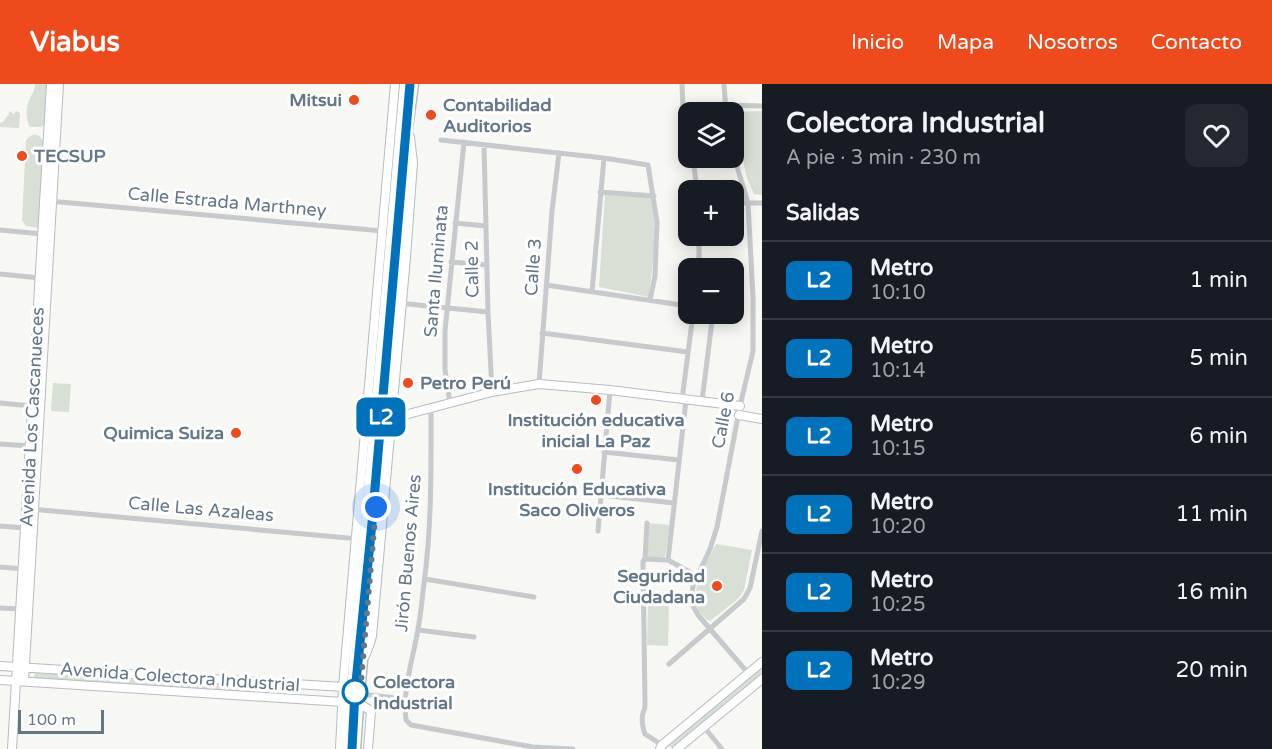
<!DOCTYPE html>
<html lang="es">
<head>
<meta charset="utf-8">
<style>
	:root { --surface:#171b24; --page:#242831; --text:#f1f3f6; --muted:#9ea1a6; --line:#363941; --accent:#ef4a1b }
	body { margin:0; font-family:"Varela Round",sans-serif; background:var(--page); color:var(--text); height:100vh; display:flex; flex-direction:column; font-size:22px; white-space:nowrap }
	* { box-sizing:border-box; margin:0 }
	p { font-size:20px; color:var(--muted) }
	.icon { flex:none; width:33px; height:33px; fill:none; stroke:currentColor; stroke-width:2; stroke-linecap:round; stroke-linejoin:round }
	.map { position:relative; flex:1; overflow:hidden }
	.drawer { display:flex; flex-direction:column; background:var(--surface); width:510px }
	.drawer>* { flex:none }
	.badge { padding:0 12px; border-radius:9px; font-size:21px; line-height:39px }
	.controls { position:absolute; left:678px; top:18px; display:grid; gap:12px }
	.controls a { display:grid; place-items:center; width:66px; height:66px; border-radius:12px; background:var(--surface); box-shadow:0 3px 15px #0003; font-size:30px }
	.scale { position:absolute; left:18px; bottom:15px; width:86px; box-sizing:border-box; padding-left:6px; border:3px solid #637786; border-top:0; font-size:16px; line-height:21px; white-space:nowrap; color:#637786; -webkit-text-stroke:4px #fff; paint-order:stroke }
	.you { position:absolute; width:30px; height:30px; margin:-15px; border:4px solid #fff; border-radius:50%; background:#1a73e8; box-shadow:0 0 0 9px #1a73e833 }
	.map>.badge { position:absolute; translate:-50% -50%; box-shadow:0 0 0 3px #fff }
	h2 { padding:0 24px; font-size:22px; line-height:54px }
	.round { display:grid; place-items:center; flex:none; width:63px; height:63px; border-radius:12px; background:var(--page) }
	.overview { display:flex; align-items:center; justify-content:space-between; height:102px; padding:0 24px }
	h1 { font-size:28px; font-weight:700; line-height:45px }
	ul { padding:0; list-style:none }
	li { display:flex; align-items:center; gap:18px; height:78px; padding:0 24px; border-top:2px solid var(--line) }
	li div { flex:1 }
	li b { display:block; font-size:22px }
	li em { font-style:normal }
	li .badge { min-width:66px; font-weight:700; text-align:center }
	header { display:flex; align-items:center; gap:36px; box-sizing:border-box; height:84px; padding:0 30px; background:var(--accent); color:#fff }
	header strong { font-size:28px }
	nav { display:flex; gap:33px; margin-inline-start:auto; font-size:21px }
	main { display:flex; flex:1; min-height:0 }
	.map>svg:first-child { display:block }
	.green { fill:#d8dfd4 }
	.lines { fill:none; stroke-linecap:round; stroke-linejoin:round }
	.secondary-casing { stroke:#b6bcc0; stroke-width:10 }
	.primary-casing { stroke:#b7bbbf; stroke-width:11 }
	.street { stroke:#c6cacd; stroke-width:5 }
	.secondary { stroke:#fff; stroke-width:8 }
	.primary { stroke:#fff; stroke-width:8 }
	.line-casing { stroke:#fff; stroke-width:14 }
	.line { stroke:#0072bc; stroke-width:9 }
	.walk { stroke:#637786; stroke-width:6; stroke-dasharray:0 10.8 }
	.poi-dot { fill:#ef4a1b; stroke:#fff; stroke-width:2 }
	.stop-dot { fill:#fff; stroke:#0072bc; stroke-width:3 }
	.labels { text-anchor:middle; dominant-baseline:central; stroke-width:6; stroke-linejoin:round; paint-order:stroke }
	.poi-label { font-size:18px; font-weight:bold; fill:#637786; stroke:#fff; text-anchor:end }
	.street-label { font-size:18px; fill:#637786; stroke:#fff }
	.stop-label { font-size:18px; font-weight:bold; fill:#637786; stroke:#fff; text-anchor:start }
</style>
</head>
<body>
<header>
<strong>Viabus</strong>
<nav><a>Inicio</a><a>Mapa</a><a>Nosotros</a><a>Contacto</a></nav>
</header>
<main>
<div class="map">
<svg width="762" height="665" viewBox="0 0 762 665">
	<rect width="100%" height="100%" fill="#f7f7f3"/>
	<path class="green" d="M35,0H46L45,40L41,43H30C26,37 26,25 28,19C30,12 35,8 35,0Z
		M9,27L14,30L16,27L20,29L19,44L0,43V39L3,38L9,30Z
		M762,27V111L754,110L747,94L734,37V28H731Z
		M32,51C38,50 41,52 43,58L39,144L26,142L22,136L26,57L28,54Z
		M605,110L651,113L654,134V167L649,213L599,203Z
		M53,299L71,300L69,328L51,327Z
		M648,439L670,441L665,472L664,473H646Z
		M716,460L752,466L744,506L739,514L710,537C679,522 706,480 716,460Z
		M648,519L669,520L668,562L647,561Z
		M762,581V589L671,664L668,660Z
		M35,587L174,596L175,598L174,604L34,595Z
		M182,597L255,601L257,602L256,609L181,604V598Z"/>
	<g class="lines">
		<defs>
			<path id="secondary" d="M739,331L762,335
				M374,337L393,334L492,308L539,300L610,306L740,322
				M365,572L369,562L372,552L406,173L413,79L410,53
				M0,582L360,604
				M0,596L359,619L371,627L368,665
				M24,597L59,0
				M12,665L51,0
				M340,665L343,603L395,0
				M660,665L662,661L762,578
				M677,665L762,595"/>
			<path id="primary" d="M347,665L356,540L404,0
				M356,665L360,610L390,275L408,44L414,0"/>
		</defs>
		<use href="#secondary" class="secondary-casing"/>
		<use href="#primary" class="primary-casing"/>
		<path class="street" d="M682,0L683,24L688,59
			M724,0L726,28
			M725,21L762,22
			M441,56L604,74L648,81L657,138L655,192L650,216
			M484,61L488,228L492,308
			M734,65L738,86L748,119L753,213V267L740,322L717,443L710,465L693,502L691,516L693,522L698,531L748,589
			M693,74L697,106
			M600,108L654,112
			M49,117L383,147
			M734,119H762
			M455,139L486,142
			M0,146L42,150
			M451,178L487,181
			M699,184V152
			M0,190L40,194
			M546,201L688,222
			M592,208L604,74
			M398,219L488,228
			M699,230L709,233L712,237L702,317
			M542,249L688,268
			M539,300L552,127L559,69
			M682,316L693,230
			M0,319L32,322
			M450,319L445,286V247L464,58
			M431,324C431,382 432,441 424,499C422,515 421,530 418,545C413,576 402,605 406,636L411,641L533,663L573,665
			M0,360L30,362
			M604,368L679,376
			M601,411L674,419
			M31,425L359,455
			M0,442L25,444
			M598,447L610,306
			M645,475L647,439
			M668,476L686,316
			M0,483L23,485
			M425,495L534,513
			M0,524L20,525
			M418,546L474,553
			M669,580L744,515L750,504L762,447
			M360,610L405,615
			M704,643L722,665
			M662,661L645,650C643,645 641,635 643,629C644,627 645,624 645,621L643,477L645,475L668,476L697,492"/>
		<use href="#secondary" class="secondary"/>
		<use href="#primary" class="primary"/>
	</g>
	<g class="lines">
		<defs>
			<path id="line" d="M352,665L355,608L372,439L410,0"/>
		</defs>
		<use href="#line" class="line-casing"/>
		<use href="#line" class="line"/>
		<path class="walk" d="M355,608L360,610L376,423"/>
	</g>
	<g class="poi-dot">
		<circle cx="354" cy="16" r="6"/>
		<circle cx="431" cy="31" r="6"/>
		<circle cx="22" cy="72" r="6"/>
		<circle cx="408" cy="299" r="6"/>
		<circle cx="596" cy="316" r="6"/>
		<circle cx="236" cy="349" r="6"/>
		<circle cx="577" cy="385" r="6"/>
		<circle cx="717" cy="502" r="6"/>
	</g>
	<circle class="stop-dot" cx="355" cy="608" r="12"/>
	<g class="labels">
		<g class="poi-label">
			<text x="342" y="16">Mitsui</text>
			<text x="443" y="21" text-anchor="start">Contabilidad<tspan x="443" dy="21">Auditorios</tspan></text>
			<text x="34" y="72" text-anchor="start">TECSUP</text>
			<text x="420" y="299" text-anchor="start">Petro Perú</text>
			<text x="596" y="336" text-anchor="middle">Institución educativa<tspan x="596" dy="21">inicial La Paz</tspan></text>
			<text x="224" y="349">Quimica Suiza</text>
			<text x="577" y="405" text-anchor="middle">Institución Educativa<tspan x="577" dy="21">Saco Oliveros</tspan></text>
			<text x="705" y="492">Seguridad<tspan x="705" dy="21">Ciudadana</tspan></text>
		</g>
		<g class="street-label">
			<text transform="translate(227 118) rotate(5)">Calle Estrada Marthney</text>
			<text transform="translate(533 183) rotate(-86)">Calle 3</text>
			<text transform="translate(472 185) rotate(-91)">Calle 2</text>
			<text transform="translate(436 187) rotate(-85)">Santa Iluminata</text>
			<text transform="translate(32 333) rotate(-87)">Avenida Los Cascanueces</text>
			<text transform="translate(723 336) rotate(-79)">Calle 6</text>
			<text transform="translate(201 425) rotate(5)">Calle Las Azaleas</text>
			<text transform="translate(408 469) rotate(-85)">Jirón Buenos Aires</text>
			<text transform="translate(180 593) rotate(4)">Avenida Colectora Industrial</text>
		</g>
		<g class="stop-label">
			<text x="373" y="598">Colectora<tspan x="373" dy="21">Industrial</tspan></text>
		</g>
	</g>
</svg>
<div class="controls">
<a><svg class="icon" aria-label="layers" viewBox="0 0 24 24"><path d="M12 4l9 5-9 5-9-5zM3 14l9 5 9-5"/></svg></a>
<a>+</a>
<a>−</a>
</div>
<div class="scale">100 m</div>
<div class="you" style="left:376px;top:423px"></div>
<b class="badge" style="left:381px;top:333px;background:#0072bc;color:#fff">L2</b>
</div>
<section class="drawer">
<div class="overview"><div><h1>Colectora Industrial</h1><p>A pie · 3 min · 230 m</p></div><a class="round"><svg class="icon" aria-label="heart" viewBox="0 0 24 24"><path d="M12 20l-8-8c-3-5 5-10 8-4 3-6 11-1 8 4z"/></svg></a></div>
<h2>Salidas</h2>
<ul>
<li><span class="badge" style="background:#0072bc;color:#fff">L2</span><div><b>Metro</b><p>10:10</p></div><em>1 min</em></li>
<li><span class="badge" style="background:#0072bc;color:#fff">L2</span><div><b>Metro</b><p>10:14</p></div><em>5 min</em></li>
<li><span class="badge" style="background:#0072bc;color:#fff">L2</span><div><b>Metro</b><p>10:15</p></div><em>6 min</em></li>
<li><span class="badge" style="background:#0072bc;color:#fff">L2</span><div><b>Metro</b><p>10:20</p></div><em>11 min</em></li>
<li><span class="badge" style="background:#0072bc;color:#fff">L2</span><div><b>Metro</b><p>10:25</p></div><em>16 min</em></li>
<li><span class="badge" style="background:#0072bc;color:#fff">L2</span><div><b>Metro</b><p>10:29</p></div><em>20 min</em></li>
</ul>
</section>
</main>
</body>
</html>
